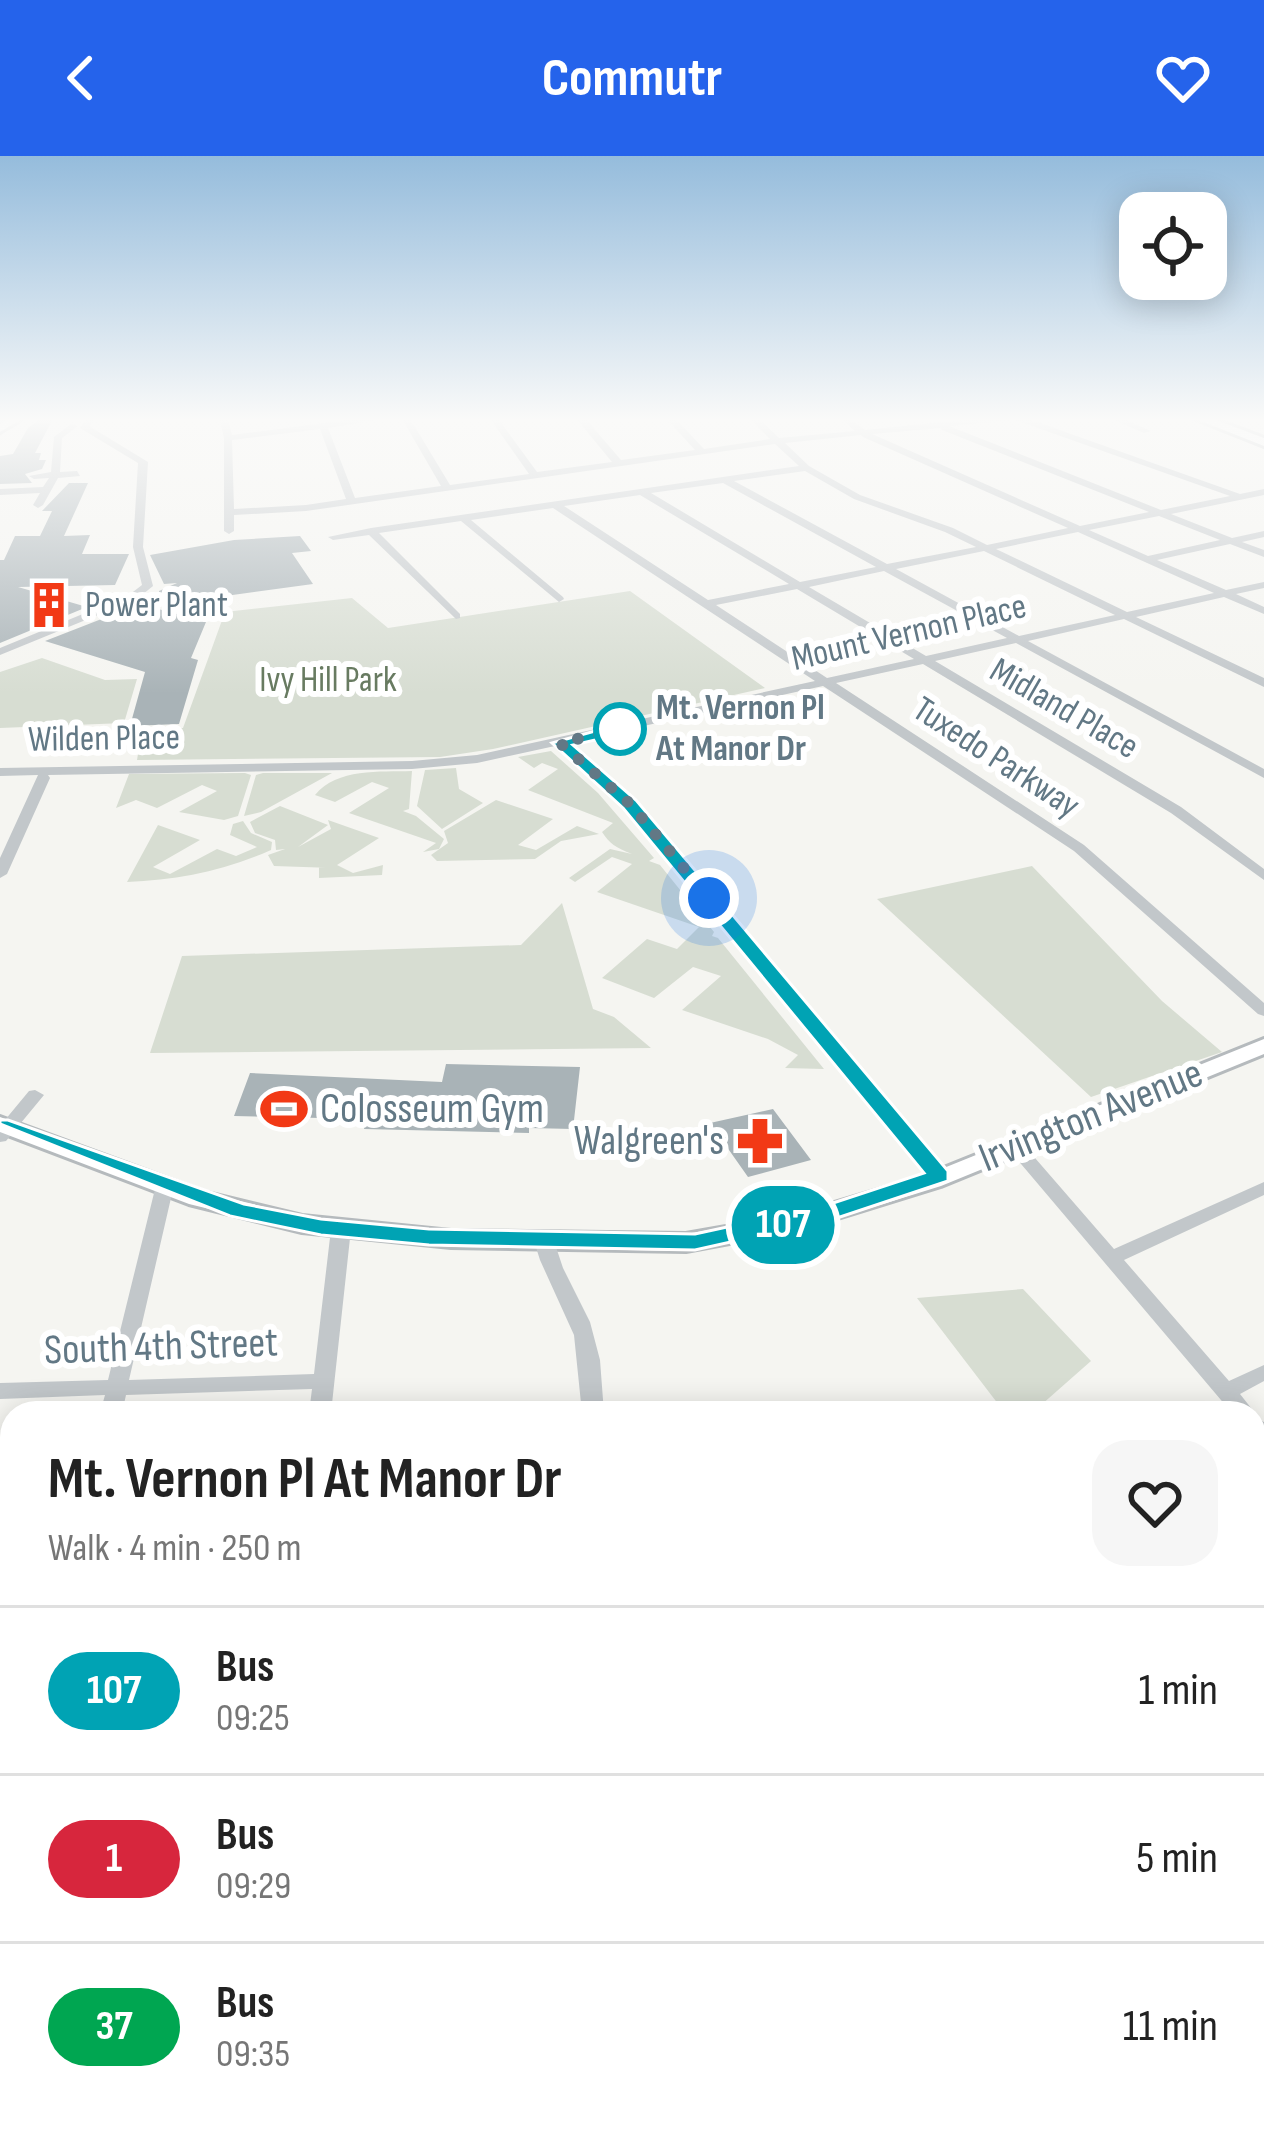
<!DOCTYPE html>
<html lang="en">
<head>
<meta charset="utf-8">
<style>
	:root { --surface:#fff; --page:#f6f6f6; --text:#222; --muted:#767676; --line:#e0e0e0; --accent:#2563eb }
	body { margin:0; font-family:"Sofia Sans Condensed",sans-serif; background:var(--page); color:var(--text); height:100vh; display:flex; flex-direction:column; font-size:45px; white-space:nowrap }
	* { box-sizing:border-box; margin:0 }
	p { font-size:39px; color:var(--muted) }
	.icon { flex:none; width:66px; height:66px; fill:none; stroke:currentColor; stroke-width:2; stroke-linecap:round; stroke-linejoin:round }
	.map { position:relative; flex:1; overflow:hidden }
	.side { position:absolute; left:0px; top:1245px; width:1266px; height:732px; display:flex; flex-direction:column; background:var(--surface); border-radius:36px 36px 0 0; box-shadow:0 6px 30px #0003 }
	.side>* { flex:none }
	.badge { padding:0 24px; border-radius:39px; font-size:42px; line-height:78px }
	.buttons { position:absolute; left:1119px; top:36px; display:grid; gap:24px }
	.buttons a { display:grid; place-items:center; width:108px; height:108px; border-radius:24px; background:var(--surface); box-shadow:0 6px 30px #0003; font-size:60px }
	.you { position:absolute; width:60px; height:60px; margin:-30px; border:9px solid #fff; border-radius:50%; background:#1a73e8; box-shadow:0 0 0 18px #1a73e833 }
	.map>.badge { position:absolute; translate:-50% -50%; box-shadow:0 0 0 6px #fff }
	.round { display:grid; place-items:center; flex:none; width:126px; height:126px; border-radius:36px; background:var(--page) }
	.headline { display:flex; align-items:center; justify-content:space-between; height:204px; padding:0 48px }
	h1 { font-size:57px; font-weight:700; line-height:90px }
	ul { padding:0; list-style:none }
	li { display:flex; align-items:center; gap:36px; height:168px; padding:0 48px; border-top:3px solid var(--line) }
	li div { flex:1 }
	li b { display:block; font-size:45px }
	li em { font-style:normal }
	li .badge { min-width:132px; font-weight:700; text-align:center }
	header { display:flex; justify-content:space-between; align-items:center; height:156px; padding:0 48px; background:var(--accent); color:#fff; font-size:54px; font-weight:700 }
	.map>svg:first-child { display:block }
	.green { fill:#d7ddd2 }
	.building { fill:#a9b3b7 }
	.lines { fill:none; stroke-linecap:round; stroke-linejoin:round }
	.major-casing { stroke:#b5babd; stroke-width:6 }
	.minor { fill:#c2c7ca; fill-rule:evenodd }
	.major { fill:#fff; fill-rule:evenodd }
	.line { fill:#00a3b4; stroke:#fff; stroke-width:3 }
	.walk { stroke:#627885; stroke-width:12; stroke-dasharray:0 21.6 }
	.stop-dot { fill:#fff; stroke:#00a3b4; stroke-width:6 }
	.labels { text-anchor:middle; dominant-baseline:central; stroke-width:12; stroke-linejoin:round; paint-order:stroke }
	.far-poi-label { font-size:36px; fill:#627885; stroke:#fff; text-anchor:start }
	.far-street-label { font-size:36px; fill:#627885; stroke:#fff }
	.far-park-label { font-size:36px; fill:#687b61; stroke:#fff }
	.far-stop-label { font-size:36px; font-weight:bold; fill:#627885; stroke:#fff; text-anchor:start }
	.poi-label { font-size:42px; fill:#627885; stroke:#fff; text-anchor:start }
	.street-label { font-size:42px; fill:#627885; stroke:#fff }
</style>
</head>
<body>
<header><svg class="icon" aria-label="back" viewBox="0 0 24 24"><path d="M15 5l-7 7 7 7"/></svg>Commutr<svg class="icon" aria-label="heart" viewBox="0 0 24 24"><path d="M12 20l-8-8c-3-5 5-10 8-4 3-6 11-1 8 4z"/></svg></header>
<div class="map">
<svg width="1264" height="1977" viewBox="0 0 1264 1977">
	<rect width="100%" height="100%" fill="#f5f5f1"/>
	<path class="green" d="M630,435L765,532L493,593L440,601L137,604L142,574L183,572L225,456L352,442L388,472Z
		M42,502L105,524L137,523L124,567L0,572V516Z
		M551,595L598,637L654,702L649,705L660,709L714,776L712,780L718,782L824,913L785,912L798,899L768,883L682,854L721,820L693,811L654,842L602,822L647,783L677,793L699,771L597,736L632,708L612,701L575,726L569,722L610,693L632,698C616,692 609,687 602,676L613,667L528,634L558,613L542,607L534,612L518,601Z
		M456,612L459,633L483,647L442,673L417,650L425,614Z
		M412,615L409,653L403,655L416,660L444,683L439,693L423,696L436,687L349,657L389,632L372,626L335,646L315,639C337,612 380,616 412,615Z
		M245,617L251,619L238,660L224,664L179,656L217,635L202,629L157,652L136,644L116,652L129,618Z
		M263,617H332L261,656L244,660L256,619Z
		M496,644L553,663L518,689L536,694L577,670L599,678L561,685L535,703L437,705L431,699L448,687L444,675Z
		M280,650L328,669L298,691L331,673L328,664L379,682L337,709L353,717L383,709L382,719L319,722V711L333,712L274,710L268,699L285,693L276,694L275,684L255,677L250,666Z
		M243,665L251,677L272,686L271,694C224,715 177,724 127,726L158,669L200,684L153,711L170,718L217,693L236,700L257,691L230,679L233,668Z
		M1032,710L1162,845L1222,896L1091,941L877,743Z
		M562,747L593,853L614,861L651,892L150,897L182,800L521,789Z
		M1023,1133L1091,1205L1032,1257H1005L917,1142Z
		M1264,1603V1768L1262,1769L1254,1760V1606Z"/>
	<path class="building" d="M43,261H54L35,297H41L39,304H46L42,313L25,318L32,327L0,328V300L13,298L28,272Z
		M69,327H88L64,380L90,379L82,398H129L115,429L18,431L87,451L0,487V404H4L15,380H40L52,355H42Z
		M300,380L311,395L292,397L313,428L160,449L159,435L177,427L164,428L150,399L234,384Z
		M140,448L206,466L191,502L198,504L179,568L130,570L145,516L45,485Z
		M446,908L580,911L573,973L529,972V977L364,973L366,963L234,960L250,917L442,926Z
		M773,953L811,1004L748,1021L710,967Z"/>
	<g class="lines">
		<defs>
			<path id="major" d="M11,261H25L0,276V268Z
				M1191,261H1208L1264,282V290Z
				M1264,883V898L941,1030L796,1075L686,1095L451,1091L302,1076L189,1048L0,976V961L207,1037L302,1060L451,1075L686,1078L794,1059L924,1020Z"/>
		</defs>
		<use href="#major" class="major-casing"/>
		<path class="minor" d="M88,261H97L89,270L148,306L143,391L153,430L137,443L0,499V492L129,439L142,429L133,391L138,307L80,272Z
			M219,261H227L232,279L370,261H394L328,272L355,342L441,330L401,261H409L450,329L529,318L489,261H497L537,316L612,306L575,261H584L621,304L695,294L665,261H674L704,293L770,283L748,261H757L779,282L855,275L839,261H848L865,274L991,261H1023L1240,338L1264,333V339L1171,358L1232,382L1264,375V381L1242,386L1264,394V401L1230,388L1157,404L1226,434L1264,426V432L1236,438L1264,451V458L1224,441L1136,461L1264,522V531L1124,463L1028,485L1264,613V622L1016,487L935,505L1181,651L1264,713V724L1171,657L923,508L836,527L1084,689L1264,847V860L1258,858L1074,695L823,530L567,587L635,645L947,1016L949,1020L947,1024H933L625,651L555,590L477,607L412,613L48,619L50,622L7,718L0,722V702L38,619L0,620V612L412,605L477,599L815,525L553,352L471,364L563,441L564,443L559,446L461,365L379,377L460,458V462L456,463L369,379L333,384L328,381L371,372L799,310L775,288L306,355L234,359V375L229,378L224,375V282ZM1015,264L1230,340L1161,354L949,270ZM941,272L942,274L1149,356L1080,370L872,278ZM320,273L346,343L306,349L234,353L232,284ZM861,279L863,281L1068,372L987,389L953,372L860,339L809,310L785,287ZM805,315L854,343L945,376L976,391L887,408L734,325ZM723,327L876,411L800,426L651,337ZM640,339L789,428L708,444L564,350ZM1159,360L1220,384L1148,400L1089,374ZM1078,376L1214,437L1127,456L996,393ZM984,395L1115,459L1019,480L896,413ZM884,415L1007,482L926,500L809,431ZM797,433L914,503L827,522L716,449Z
			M1107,261H1119L1151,275L1144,277Z
			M71,268L78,270L62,282L60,316L77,315L80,320L58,322L43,349L38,352L33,349L40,337L0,339V333L43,331L49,322L34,323L29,320L51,316L54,281Z
			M35,934L44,939L6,985L0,986V970L29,935Z
			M1016,986L1022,987L1114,1093L1264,1026V1039L1124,1104L1229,1225L1264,1209V1225L1240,1238L1255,1257L1254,1258L1232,1257L1010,995L1007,991Z
			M165,1023L174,1029L129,1224L314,1218L331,1073L341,1067L351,1073L331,1257H309L312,1233L126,1239L122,1257H100L105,1239L0,1243V1227L108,1224L156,1029Z
			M544,1079L554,1085L563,1112L590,1166L600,1204L604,1257H582L574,1179L540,1104L534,1085Z
			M1254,1261L1264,1266V1289L1254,1284Z
			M1264,1420V1438L1254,1441V1423Z
			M12,1643V1712L10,1717L0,1720V1652L3,1647Z
			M1254,1916L1264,1920V1955L1254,1951Z
			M320,1965H352L357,1977H325Z
			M826,1965H860L865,1977H831Z"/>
		<use href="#major" class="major"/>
	</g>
	<linearGradient id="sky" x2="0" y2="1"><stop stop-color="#95bcdc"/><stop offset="0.49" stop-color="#fafaf9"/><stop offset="1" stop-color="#fafaf9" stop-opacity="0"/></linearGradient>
	<rect width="1264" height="538" fill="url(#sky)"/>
	<path class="line" d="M620,568L628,573L626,577L573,589L636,644L948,1015V1025L837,1062L695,1094L429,1089L321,1079L230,1060L0,968V964H8L244,1048L321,1063L429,1073L695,1078L824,1050L924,1017L623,652L552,587Z"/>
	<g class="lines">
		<path class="walk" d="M620,573L560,587L630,648L709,742"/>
	</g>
	<defs>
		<symbol id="building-bare" viewBox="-9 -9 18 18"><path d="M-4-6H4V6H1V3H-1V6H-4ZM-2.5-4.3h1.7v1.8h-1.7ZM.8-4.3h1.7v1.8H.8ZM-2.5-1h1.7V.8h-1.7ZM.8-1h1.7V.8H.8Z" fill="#f23915" stroke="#fff" stroke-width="2.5" paint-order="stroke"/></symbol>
		<symbol id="stadium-bare" viewBox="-9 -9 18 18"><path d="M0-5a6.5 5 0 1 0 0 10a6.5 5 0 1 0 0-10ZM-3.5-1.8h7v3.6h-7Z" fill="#f23915" stroke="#fff" stroke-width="2.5" paint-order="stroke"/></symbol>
		<symbol id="pharmacy-bare" viewBox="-9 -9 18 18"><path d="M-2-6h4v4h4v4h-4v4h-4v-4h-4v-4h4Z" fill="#f23915" stroke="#fff" stroke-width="2.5" paint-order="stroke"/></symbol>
	</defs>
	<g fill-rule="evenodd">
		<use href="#building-bare" x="16" y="416" width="66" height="66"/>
		<use href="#stadium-bare" x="251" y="920" width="66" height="66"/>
		<use href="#pharmacy-bare" x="727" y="952" width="66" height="66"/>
	</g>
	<circle class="stop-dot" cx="620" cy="573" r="24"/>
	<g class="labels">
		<g class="far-poi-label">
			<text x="85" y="449">Power Plant</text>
		</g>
		<g class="far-street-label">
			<text transform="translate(909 477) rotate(-13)">Mount Vernon Place</text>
			<text transform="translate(1064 553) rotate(30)">Midland Place</text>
			<text transform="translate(104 583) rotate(-1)">Wilden Place</text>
			<text transform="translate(996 602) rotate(33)">Tuxedo Parkway</text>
		</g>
		<g class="far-park-label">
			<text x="328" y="524">Ivy Hill Park</text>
		</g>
		<g class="far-stop-label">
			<text x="656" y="552">Mt. Vernon Pl<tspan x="656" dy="41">At Manor Dr</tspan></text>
		</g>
		<g class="poi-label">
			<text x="320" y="953">Colosseum Gym</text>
			<text x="724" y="985" text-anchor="end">Walgreen's</text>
		</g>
		<g class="street-label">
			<text transform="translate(1091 960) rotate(-22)">Irvington Avenue</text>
			<text transform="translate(161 1191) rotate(-2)">South 4th Street</text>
		</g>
	</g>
</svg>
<div class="buttons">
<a><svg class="icon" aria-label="locate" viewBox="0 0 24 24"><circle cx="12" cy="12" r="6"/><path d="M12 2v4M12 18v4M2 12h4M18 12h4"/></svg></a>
</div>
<div class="you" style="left:709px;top:742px"></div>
<b class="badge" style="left:783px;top:1069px;background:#00a3b4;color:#fff">107</b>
<section class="side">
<div class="headline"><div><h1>Mt. Vernon Pl At Manor Dr</h1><p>Walk · 4 min · 250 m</p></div><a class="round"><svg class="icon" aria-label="heart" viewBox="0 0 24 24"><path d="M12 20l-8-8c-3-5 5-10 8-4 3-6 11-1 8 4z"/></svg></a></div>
<ul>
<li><span class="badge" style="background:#00a3b4;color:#fff">107</span><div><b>Bus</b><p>09:25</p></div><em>1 min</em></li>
<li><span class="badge" style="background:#d7263d;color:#fff">1</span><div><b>Bus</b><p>09:29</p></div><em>5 min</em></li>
<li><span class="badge" style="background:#00a651;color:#fff">37</span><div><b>Bus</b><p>09:35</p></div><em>11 min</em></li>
</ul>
</section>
</div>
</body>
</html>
